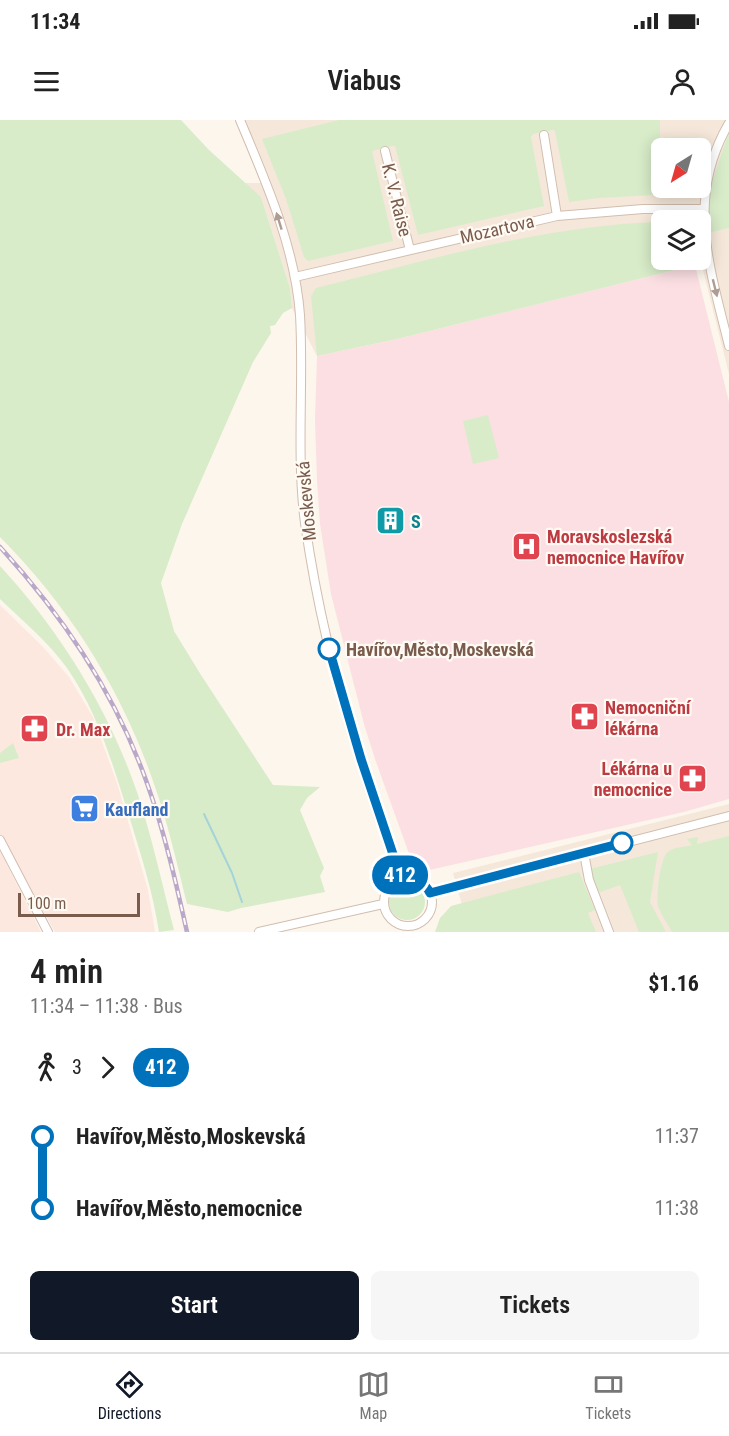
<!DOCTYPE html>
<html lang="en">
<head>
<meta charset="utf-8">
<style>
	:root { --surface:#fff; --page:#f6f6f6; --text:#222; --muted:#767676; --line:#e0e0e0; --accent:#111827 }
	body { margin:0; font-family:"Roboto Condensed",sans-serif; background:var(--page); color:var(--text); height:100vh; display:flex; flex-direction:column; font-size:22px; white-space:nowrap }
	* { box-sizing:border-box; margin:0 }
	p { font-size:20px; color:var(--muted) }
	.icon { flex:none; width:33px; height:33px; fill:none; stroke:currentColor; stroke-width:2; stroke-linecap:round; stroke-linejoin:round }
	.map { position:relative; height:812px; overflow:hidden }
	.sheet { display:flex; flex-direction:column; background:var(--surface); flex:1 }
	.sheet>* { flex:none }
	.badge { padding:0 12px; border-radius:20px; font-size:21px; line-height:39px }
	.needle { width:39px; rotate:217deg }
	.buttons { position:absolute; left:651px; top:18px; display:grid; gap:12px }
	.buttons a { display:grid; place-items:center; width:60px; height:60px; border-radius:9px; background:var(--surface); box-shadow:0 3px 15px #0003; font-size:30px }
	.scale { position:absolute; left:18px; bottom:15px; width:122px; box-sizing:border-box; padding-left:6px; border:3px solid #7a5c4d; border-top:0; font-size:16px; line-height:21px; white-space:nowrap; color:#7a5c4d; -webkit-text-stroke:4px #fffaf3; paint-order:stroke }
	.map>.badge { position:absolute; translate:-50% -50%; box-shadow:0 0 0 3px #fff }
	.legs { display:flex; align-items:center; gap:9px; height:66px; padding:0 30px; font-size:20px }
	.legs p { margin-inline-start:auto }
	.head { display:flex; align-items:center; justify-content:space-between; height:102px; padding:0 30px }
	h1 { font-size:33px; font-weight:600; line-height:45px }
	.action { display:flex; gap:12px; margin-top:auto; padding:12px 30px }
	.action a { flex:1; height:69px; border-radius:9px; background:var(--accent); color:#fff; font-size:24px; font-weight:600; line-height:69px; text-align:center }
	.action a+a { background:var(--page); color:var(--text) }
	ul { padding:0 30px; list-style:none }
	li { display:flex; align-items:center; gap:21px; height:72px; font-size:22px }
	li i { display:grid; place-items:center; width:9px; height:100%; margin:0 8px; background:currentColor }
	li i::after { content:''; width:15px; height:15px; margin:-8px; border:4px solid; border-radius:50%; background:var(--surface) }
	li p { margin-inline-start:auto }
	li:first-child i { background:linear-gradient(#0000 50%,currentColor 0) }
	li:last-child i { background:linear-gradient(currentColor 50%,#0000 0) }
	.status { display:flex; justify-content:space-between; align-items:center; height:42px; padding:0 30px; background:var(--surface); direction:ltr }
	.status svg { height:16px; fill:currentColor }
	header { display:flex; justify-content:space-between; align-items:center; height:78px; padding:0 30px; background:var(--surface); font-size:27px; font-weight:600 }
	.tab-bar { display:flex; justify-content:space-around; align-items:center; height:84px; border-top:2px solid var(--line); background:var(--surface); font-size:16px; color:var(--muted) }
	.tab-bar a { display:grid; justify-items:center; gap:3px }
	.tab-bar .selected { color:var(--accent) }
	.map>svg:first-child { display:block }
	.residential { fill:#f5e8da; fill-rule:evenodd }
	.commercial { fill:#fde8e0 }
	.medical { fill:#fbdfe3 }
	.green { fill:#d8ecc9 }
	.lines { fill:none; stroke-linecap:round; stroke-linejoin:round }
	.stream { stroke:#a5d3da; stroke-width:2 }
	.minor-casing { stroke:#d1beb0; stroke-width:10 }
	.minor { stroke:#fff; stroke-width:8 }
	.rail-casing { stroke:#b9a8c9; stroke-width:4.5 }
	.rail { stroke:#fffaf3; stroke-width:2; stroke-dasharray:7; stroke-linecap:butt }
	.oneway { fill:#af9d94 }
	.line-1-casing { stroke:#fff; stroke-width:14 }
	.line-1 { stroke:#0072bc; stroke-width:9 }
	.stop-1-dot { fill:#fff; stroke:#0072bc; stroke-width:3 }
	.labels { text-anchor:middle; dominant-baseline:central; stroke-width:4.5; stroke-linejoin:round; paint-order:stroke }
	.street-label { font-size:18px; fill:#7a5c4d; stroke:#fffaf3 }
	.culture-label { font-size:18px; font-weight:bold; fill:#0d838f; stroke:#fffaf3; text-anchor:start }
	.health-label { font-size:18px; font-weight:bold; fill:#be3a42; stroke:#fffaf3; text-anchor:start }
	.stop-label { font-size:18px; font-weight:bold; fill:#7a5c4d; stroke:#fffaf3; text-anchor:start }
	.shop-label { font-size:18px; font-weight:bold; fill:#366cbe; stroke:#fffaf3; text-anchor:start }
</style>
</head>
<body>
<div class="status"><b>11:34</b><svg viewBox="0 0 49 12"><path d="M0 12V9h3v3zM5 12V6h3v6zM10 12V3h3v9zM15 12V0h3v12zM26 1h20v11H26zM47 4h2v5h-2z"/></svg></div>
<header><svg class="icon" aria-label="menu" viewBox="0 0 24 24"><path d="M4 6h16M4 12h16M4 18h16"/></svg>Viabus<svg class="icon" aria-label="person" viewBox="0 0 24 24"><circle cx="12" cy="8" r="4"/><path d="M4 21q1-7 8-7t8 7"/></svg></header>
<div class="map">
<svg width="729" height="812" viewBox="0 0 729 812">
	<rect width="100%" height="100%" fill="#fdf6ec"/>
	<path class="residential" d="M235,0H729V254L701,142L317,236L292,188L290,168L261,77L243,63H261ZM662,28H700V68H662ZM662,100H700V140H662Z
		M729,684V812H451L464,792L453,753Z"/>
	<path class="commercial" d="M0,485L43,527L69,557L93,597L117,663L148,770L155,812H55L14,739L6,743L41,812H0Z"/>
	<path class="medical" d="M695,145L729,282V679L684,692L425,751L412,742L375,639L364,604L331,474L320,404L317,361L315,300L317,236L397,219Z"/>
	<path class="green" d="M0,0H181L209,30L261,77L290,168L292,188L283,193L275,205L270,206L271,213L253,242L182,404L161,463L174,511L201,555L273,665L320,667L307,678L300,690L324,748L320,756L325,772L241,788L228,792L187,784C177,744 168,703 154,664C123,572 69,486 0,417Z
		M339,0H660V38L654,72L655,75L599,78L569,82L555,11L553,10L533,14L531,17L544,86L418,115L395,26H392L372,31L393,121L308,141L304,137L286,79L262,19Z
		M729,12V108L708,113L707,77Z
		M661,102L662,140H694L695,145L397,219L317,236L311,176L316,168C430,140 543,105 661,102Z
		M488,295L499,338L473,344L463,301Z
		M0,446C60,511 108,588 137,672C152,717 162,764 174,810L159,812C153,772 141,735 129,696C113,645 98,593 67,548C48,522 23,501 0,479Z
		M13,623L19,638L0,643V633Z
		M729,716V812H672C668,804 661,795 658,786C656,777 660,735 669,731C675,727 685,727 692,725L687,719L698,717L697,724Z
		M658,732L650,782L666,812H639L620,765L598,773L590,749Z
		M579,752L595,790L588,793L596,812H435L440,798L451,786Z
		M389 782a18 18 0 1 1 36 0a18 18 0 1 1-36 0Z"/>
	<g class="lines">
		<path class="stream" d="M204,694L232,753L242,782"/>
		<defs>
			<path id="minor" d="M240,0C266,62 295,127 300,195C304,263 296,335 305,403C322,523 358,646 401,758
				M729,3C685,78 710,148 729,226
				M544,15L557,96
				M385,31L410,130
				M295,157L557,96L643,89H703
				M0,720L48,812
				M584,733L589,760L609,812
				M384 782a24 24 0 1 1 48 0a24 24 0 1 1-48 0Z
				M430,773L729,696
				M259,812L383,784"/>
		</defs>
		<use href="#minor" class="minor-casing"/>
		<use href="#minor" class="minor"/>
		<defs>
			<path id="rail" d="M0,427C64,497 117,576 148,666C165,714 176,763 187,812"/>
		</defs>
		<use href="#rail" class="rail-casing"/>
		<use href="#rail" class="rail"/>
	</g>
	<defs><path id="oneway-solid" d="M-6-.8H1V-3.2L6.5 0L1 3.2V.8H-6Z" transform="scale(1.5)"/></defs>
	<g class="oneway">
		<use href="#oneway-solid" transform="translate(279 101) rotate(-107)"/>
		<use href="#oneway-solid" transform="translate(715 168) rotate(76)"/>
	</g>
	<g class="lines">
		<defs>
			<path id="line-1" d="M329,529L361,639L401,758C415,757 424,761 430,773L622,723"/>
		</defs>
		<use href="#line-1" class="line-1-casing"/>
		<use href="#line-1" class="line-1"/>
	</g>
	<defs>
		<symbol id="building-square" viewBox="-11 -11 22 22"><rect x="-9" y="-9" width="18" height="18" rx="4" fill="#0f9aa8" stroke="#fffaf3"/><path d="M-4-6H4V6H1V3H-1V6H-4ZM-2.5-4.3h1.7v1.8h-1.7ZM.8-4.3h1.7v1.8H.8ZM-2.5-1h1.7V.8h-1.7ZM.8-1h1.7V.8H.8Z" fill="#fff"/></symbol>
		<symbol id="hospital-square" viewBox="-11 -11 22 22"><rect x="-9" y="-9" width="18" height="18" rx="4" fill="#e0444e" stroke="#fffaf3"/><path d="M-5-5h3v3.5h4V-5h3V5h-3V1.5h-4V5h-3Z" fill="#fff"/></symbol>
		<symbol id="pharmacy-square" viewBox="-11 -11 22 22"><rect x="-9" y="-9" width="18" height="18" rx="4" fill="#e0444e" stroke="#fffaf3"/><path d="M-2-6h4v4h4v4h-4v4h-4v-4h-4v-4h4Z" fill="#fff"/></symbol>
		<symbol id="supermarket-square" viewBox="-11 -11 22 22"><rect x="-9" y="-9" width="18" height="18" rx="4" fill="#3f7fe0" stroke="#fffaf3"/><path d="M-6-5.5h2.5l.6 2H6L4.5 2H-2.5L-4.4-4H-6ZM-1.5 3.2a1.3 1.3 0 1 0 .1 0ZM3 3.2a1.3 1.3 0 1 0 .1 0Z" fill="#fff"/></symbol>
	</defs>
	<g fill-rule="evenodd">
		<use href="#building-square" x="374" y="384" width="33" height="33"/>
		<use href="#hospital-square" x="510" y="410" width="33" height="33"/>
		<use href="#pharmacy-square" x="568" y="580" width="33" height="33"/>
		<use href="#pharmacy-square" x="18" y="592" width="33" height="33"/>
		<use href="#pharmacy-square" x="676" y="642" width="33" height="33"/>
		<use href="#supermarket-square" x="68" y="672" width="33" height="33"/>
	</g>
	<g class="stop-1-dot">
		<circle cx="329" cy="529" r="10"/>
		<circle cx="622" cy="723" r="10"/>
	</g>
	<g class="labels">
		<g class="street-label">
			<text transform="translate(397 80) rotate(76)">K. V. Raise</text>
			<text transform="translate(497 109) rotate(-13)">Mozartova</text>
			<text transform="translate(306 381) rotate(-95)">Moskevská</text>
		</g>
		<g class="culture-label">
			<text x="411" y="401">S</text>
		</g>
		<g class="health-label">
			<text x="547" y="416">Moravskoslezská<tspan x="547" dy="21">nemocnice Havířov</tspan></text>
			<text x="605" y="587">Nemocniční<tspan x="605" dy="21">lékárna</tspan></text>
			<text x="56" y="609">Dr. Max</text>
			<text x="672" y="648" text-anchor="end">Lékárna u<tspan x="672" dy="21">nemocnice</tspan></text>
		</g>
		<g class="stop-label">
			<text x="346" y="529">Havířov,Město,Moskevská</text>
		</g>
		<g class="shop-label">
			<text x="105" y="689">Kaufland</text>
		</g>
	</g>
</svg>
<div class="buttons">
<a><svg class="needle" viewBox="-14 -14 28 28"><path d="M0-13l5 13h-10z" fill="#e53935"/><path d="M0 13l5-13h-10z" fill="#767676"/></svg></a>
<a><svg class="icon" aria-label="layers" viewBox="0 0 24 24"><path d="M12 4l9 5-9 5-9-5zM3 14l9 5 9-5"/></svg></a>
</div>
<div class="scale">100 m</div>
<b class="badge" style="left:400px;top:755px;background:#0072bc;color:#fff">412</b>
</div>
<section class="sheet">
<div class="head"><div><h1>4 min</h1><p>11:34 – 11:38 · Bus</p></div><b>$1.16</b></div>
<div class="legs"><svg class="icon" aria-label="walk" viewBox="0 0 24 24"><circle cx="13" cy="4" r="2"/><path d="M13 8l-2 6 4 7M11 14l-3 7M7 12l3-4h3l4 4"/></svg>3<svg class="icon" aria-label="forward" viewBox="0 0 24 24"><path d="M9 5l7 7-7 7"/></svg><b class="badge" style="background:#0072bc;color:#fff">412</b></div>
<ul>
<li><i style="color:#0072bc"></i><b>Havířov,Město,Moskevská</b><p>11:37</p></li>
<li><i style="color:#0072bc"></i><b>Havířov,Město,nemocnice</b><p>11:38</p></li>
</ul>
<div class="action"><a>Start</a><a>Tickets</a></div>
</section>
<nav class="tab-bar">
<a class="selected"><svg class="icon" aria-label="directions" viewBox="0 0 24 24"><path d="M12 3l9 9-9 9-9-9zM9 14v-3h6M13 9l2 2-2 2"/></svg>Directions</a>
<a><svg class="icon" aria-label="map" viewBox="0 0 24 24"><path d="M3 6l6-2 6 2 6-2v14l-6 2-6-2-6 2zM9 4v14M15 6v14"/></svg>Map</a>
<a><svg class="icon" aria-label="tickets" viewBox="0 0 24 24"><path d="M3 7h18v10H3zM15 7v10"/></svg>Tickets</a>
</nav>
</body>
</html>
